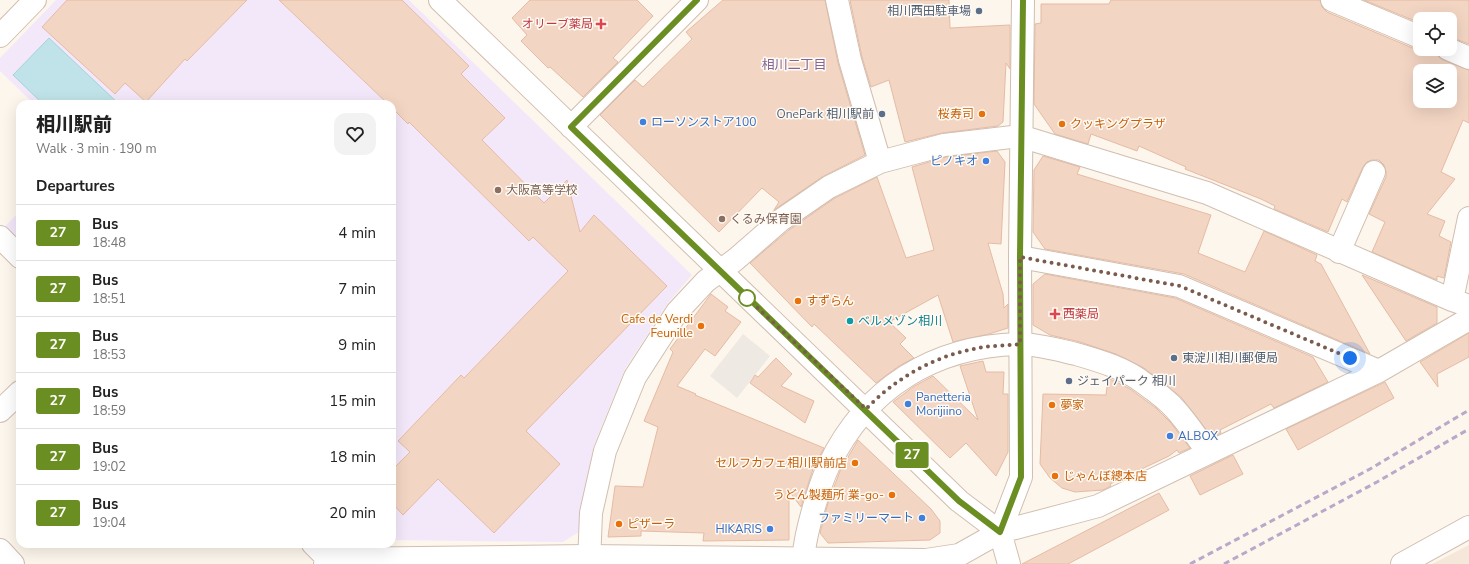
<!DOCTYPE html>
<html lang="en">
<head>
<meta charset="utf-8">
<style>
	:root { --surface:#fff; --page:#f2f2f2; --text:#222; --muted:#767676; --line:#e0e0e0 }
	body { margin:0; font-family:"Nunito Sans","Noto Sans JP",sans-serif; background:var(--page); color:var(--text); height:100vh; display:flex; flex-direction:column; font-size:15px; white-space:nowrap }
	* { box-sizing:border-box; margin:0 }
	p { font-size:13px; color:var(--muted) }
	.icon { flex:none; width:22px; height:22px; fill:none; stroke:currentColor; stroke-width:2; stroke-linecap:round; stroke-linejoin:round }
	.map { position:relative; flex:1; overflow:hidden }
	.drawer { position:absolute; left:16px; top:100px; width:380px; height:448px; display:flex; flex-direction:column; background:var(--surface); border-radius:12px; box-shadow:0 4px 16px #0002 }
	.drawer>* { flex:none }
	.badge { padding:0 8px; border-radius:3px; font-size:14px; line-height:26px }
	.controls { position:absolute; left:1413px; top:12px; display:grid; gap:8px }
	.controls a { display:grid; place-items:center; width:44px; height:44px; border-radius:8px; background:var(--surface); box-shadow:0 4px 16px #0002; font-size:20px }
	.you { position:absolute; width:20px; height:20px; margin:-10px; border:3px solid #fff; border-radius:50%; background:#1a73e8; box-shadow:0 0 0 6px #1a73e833 }
	.map>.badge { position:absolute; translate:-50% -50%; box-shadow:0 0 0 2px #fff }
	h2 { padding:0 20px; font-size:15px; line-height:36px }
	.round { display:grid; place-items:center; flex:none; width:42px; height:42px; border-radius:12px; background:var(--page) }
	.overview { display:flex; align-items:center; justify-content:space-between; height:68px; padding:0 20px }
	h1 { font-size:19px; font-weight:800; line-height:30px }
	ul { padding:0; list-style:none }
	li { display:flex; align-items:center; gap:12px; height:56px; padding:0 20px; border-top:1px solid var(--line) }
	li div { flex:1 }
	li b { display:block; font-size:15px }
	li em { font-style:normal }
	li .badge { min-width:44px; font-weight:700; text-align:center }
	.map>svg:first-child { display:block }
	.residential { fill:#f5e8da }
	.industrial { fill:#efe9e4 }
	.education { fill:#f3e8fa }
	.water { fill:#bfe3e8; stroke:#a5d3da }
	.building { fill:#f3d5c3; stroke:#e6bba3; fill-rule:evenodd }
	.lines { fill:none; stroke-linecap:round; stroke-linejoin:round }
	.minor-casing { stroke:#d1beb0; stroke-width:24 }
	.tertiary-casing { stroke:#d1beb0; stroke-width:24 }
	.minor { stroke:#fff; stroke-width:22 }
	.tertiary { stroke:#fff; stroke-width:22 }
	.rail { stroke:#b9a8c9; stroke-width:3; stroke-dasharray:6 4; stroke-linecap:butt }
	.line-casing { stroke:#fff; stroke-width:9 }
	.line { stroke:#6b8e23; stroke-width:6 }
	.walk { stroke:#7a5c4d; stroke-width:4; stroke-dasharray:0 7.2 }
	.service-dot { fill:#5c6f8a; stroke:#fffaf3; stroke-width:1.5 }
	.health-dot { fill:#e0444e; stroke:#fffaf3; stroke-width:1.5 }
	.food-dot { fill:#e8710a; stroke:#fffaf3; stroke-width:1.5 }
	.shop-dot { fill:#3f7fe0; stroke:#fffaf3; stroke-width:1.5 }
	.education-dot { fill:#8d6e63; stroke:#fffaf3; stroke-width:1.5 }
	.stop-dot { fill:#fff; stroke:#6b8e23; stroke-width:2 }
	.culture-dot { fill:#0f9aa8; stroke:#fffaf3; stroke-width:1.5 }
	.labels { text-anchor:middle; dominant-baseline:central; stroke-width:3; stroke-linejoin:round; paint-order:stroke }
	.service-label { font-size:12px; fill:#4e5e75; stroke:#fffaf3; text-anchor:end }
	.health-label { font-size:12px; fill:#be3a42; stroke:#fffaf3; text-anchor:end }
	.food-label { font-size:12px; fill:#c56008; stroke:#fffaf3; text-anchor:start }
	.shop-label { font-size:12px; fill:#366cbe; stroke:#fffaf3; text-anchor:start }
	.education-label { font-size:12px; fill:#785e54; stroke:#fffaf3; text-anchor:start }
	.culture-label { font-size:12px; fill:#0d838f; stroke:#fffaf3; text-anchor:start }
	.neighbourhood-label { font-size:13px; fill:#846695; stroke:#fffaf3 }
</style>
</head>
<body>
<div class="map">
<svg width="1469" height="564" viewBox="0 0 1469 564">
	<rect width="100%" height="100%" fill="#fdf6ec"/>
	<path class="residential" d="M1469,545V564H1432Z"/>
	<path class="industrial" d="M743,334L770,356L737,398L710,376Z"/>
	<path class="education" d="M56,0H409L692,275L668,303L625,369L594,445L581,508L579,532L563,542L392,540V104H34L0,71V58Z
		M20,211V241L5,226Z"/>
	<path class="water" d="M49,38L119,104H43L13,75Z"/>
	<path class="building" d="M67,0H247L187,61L185,59L146,102L125,83L115,94L42,27Z
		M279,0H402L469,66L461,74L505,118L482,140L544,203L567,180L580,232L594,215L667,286L526,431L560,464L494,533L438,479L403,515L392,503V470L410,452L398,441L461,375L464,378L568,271L533,237L529,241L409,122L408,124L392,108V104H388Z
		M530,0H637L653,16L613,58L618,62L583,97L550,67L548,68L521,41L527,35L512,18Z
		M723,0H825L838,63L865,155L822,177L774,210L779,202L762,188L719,232L600,115L635,80L643,87L692,39L686,32Z
		M850,0H949L950,28L1010,25V69L1006,63L1003,122L998,126L942,133L905,142L889,80L871,87L862,57Z
		M1111,0H1320L1322,7L1327,12L1415,49H1436L1438,56L1443,60L1469,70V123L1463,120L1441,172L1455,179L1427,214L1445,221L1439,236L1451,242L1444,278L1437,276V280L1372,252L1385,222L1369,214L1386,177V171L1384,165L1379,160H1372L1367,162L1363,167L1347,202L1342,199L1328,232L1274,209L1275,206L1261,199L1185,169L1186,167L1139,146L1137,151L1091,134L1088,144L1055,134L1034,104L1035,24L1041,23V4H1109ZM1420,71H1450V101H1420Z
		M1364,0H1469V44L1450,37V19H1420V23Z
		M997,151L1005,162L1001,244L988,243L1003,294L1004,308L1008,304V328L989,334L953,342L938,295L889,322L906,338L900,344L914,358L899,366L876,383L814,324L812,327L750,263L789,230L835,198L877,177L906,258L934,250L912,167L946,157Z
		M1043,156L1080,167L1077,174L1211,215L1198,253L1245,272L1264,231L1317,255L1315,261L1321,264L1370,354L1184,274L1045,249L1033,232L1034,170Z
		M1045,274L1175,298L1313,357L1328,382L1274,408L1271,404L1220,430L1221,433L1212,437L1181,397L1144,368L1116,354L1080,342L1050,335L1033,325V284Z
		M1362,275L1437,307V323L1406,341Z
		M711,294L728,307L725,311L741,322L715,356L705,349L677,386L696,394L695,395L824,448L813,469L801,507L789,491V540L703,541L704,533L641,531V536L608,537L615,486L643,487L658,427L644,421L673,352L670,349Z
		M1469,333V357L1437,374L1438,387L1420,362Z
		M776,358L792,374L781,386L814,401L805,423L750,383L755,375L758,377Z
		M983,361L986,372H1004L1003,394H1008V452L996,476L966,443L950,458L893,402L913,387L933,376L978,420L960,366Z
		M1108,378L1130,389L1156,408L1170,422L1190,448L1179,453L1177,450L1169,456L1110,484L1111,486L1103,490L1075,492L1062,488L1050,478L1040,464L1043,394L1106,395Z
		M1385,382L1394,398L1298,450L1286,429Z
		M858,440L931,509L940,521V533L930,540L828,543L820,533L828,503L840,471Z
		M1233,455L1243,474L1200,495L1190,476Z
		M1159,493L1169,510L1068,564H1022Z"/>
	<g class="lines">
		<defs>
			<path id="minor" d="M837,0L850,60L880,162
				M1332,0L1420,37
				M1448,49L1469,58
				M0,237L20,257
				M1339,252L1374,172
				M1020,257L1179,286L1379,371
				M1452,300L1469,218
				M0,411L20,392
				M313,544L328,559L325,564
				M0,550L13,564
				M589,564L591,513L605,451L635,377L677,312L706,281L735,260L781,220L829,187L880,162L944,145L1020,136L1207,193L1452,300L1469,306
				M804,564C801,545 820,483 829,465C866,388 934,346 1019,344C1038,344 1058,350 1076,354C1100,361 1125,368 1145,384C1155,391 1167,400 1175,409C1187,422 1197,438 1208,452
				M1009,564L1000,532L1098,506L1379,371L1469,319
				M1402,564L1469,527"/>
			<path id="tertiary" d="M440,0L959,501L1000,532
				M0,36L35,0
				M571,127L697,0
				M328,559L588,556L926,560L959,555L1000,532L1021,477L1020,257L1023,0"/>
		</defs>
		<use href="#minor" class="minor-casing"/>
		<use href="#tertiary" class="tertiary-casing"/>
		<use href="#minor" class="minor"/>
		<use href="#tertiary" class="tertiary"/>
		<path class="rail" d="M1190,564L1370,469L1469,410
			M1224,564L1377,482L1469,429"/>
	</g>
	<g class="lines">
		<defs>
			<path id="line" d="M697,0L571,127L959,501L1000,532L1021,477L1020,257L1023,0"/>
		</defs>
		<use href="#line" class="line-casing"/>
		<use href="#line" class="line"/>
		<path class="walk" d="M747,298L866,409C895,379 932,357 974,349C989,345 1005,346 1020,344V257L1180,286L1350,358"/>
	</g>
	<g class="service-dot">
		<circle cx="979" cy="11" r="4"/>
		<circle cx="882" cy="114" r="4"/>
		<circle cx="1174" cy="358" r="4"/>
		<circle cx="1069" cy="381" r="4"/>
	</g>
	<g class="health-dot">
		<path d="M599 18h4v4h4v4h-4v4h-4v-4h-4v-4h4z"/>
		<path d="M1053 308h4v4h4v4h-4v4h-4v-4h-4v-4h4z"/>
	</g>
	<g class="food-dot">
		<circle cx="982" cy="114" r="4"/>
		<circle cx="1062" cy="124" r="4"/>
		<circle cx="798" cy="301" r="4"/>
		<circle cx="701" cy="326" r="4"/>
		<circle cx="1052" cy="405" r="4"/>
		<circle cx="855" cy="463" r="4"/>
		<circle cx="1055" cy="476" r="4"/>
		<circle cx="892" cy="495" r="4"/>
		<circle cx="619" cy="524" r="4"/>
	</g>
	<g class="shop-dot">
		<circle cx="643" cy="122" r="4"/>
		<circle cx="986" cy="161" r="4"/>
		<circle cx="908" cy="404" r="4"/>
		<circle cx="1170" cy="436" r="4"/>
		<circle cx="922" cy="518" r="4"/>
		<circle cx="770" cy="529" r="4"/>
	</g>
	<g class="education-dot">
		<circle cx="498" cy="190" r="4"/>
		<circle cx="722" cy="219" r="4"/>
	</g>
	<circle class="stop-dot" cx="747" cy="298" r="8"/>
	<circle class="culture-dot" cx="850" cy="321" r="4"/>
	<g class="labels">
		<g class="service-label">
			<text x="971" y="11">相川西田駐車場</text>
			<text x="874" y="114">OnePark 相川駅前</text>
			<text x="1182" y="358" text-anchor="start">東淀川相川郵便局</text>
			<text x="1077" y="381" text-anchor="start">ジェイパーク 相川</text>
		</g>
		<g class="health-label">
			<text x="593" y="24">オリーブ薬局</text>
			<text x="1063" y="314" text-anchor="start">西薬局</text>
		</g>
		<g class="food-label">
			<text x="974" y="114" text-anchor="end">桜寿司</text>
			<text x="1070" y="124">クッキングプラザ</text>
			<text x="806" y="301">すずらん</text>
			<text x="693" y="319" text-anchor="end">Cafe de Verdi<tspan x="693" dy="14">Feunille</tspan></text>
			<text x="1060" y="405">夢家</text>
			<text x="847" y="463" text-anchor="end">セルフカフェ相川駅前店</text>
			<text x="1063" y="476">じゃんぼ總本店</text>
			<text x="884" y="495" text-anchor="end">うどん製麺所 業-go-</text>
			<text x="627" y="524">ピザーラ</text>
		</g>
		<g class="shop-label">
			<text x="651" y="122">ローソンストア100</text>
			<text x="978" y="161" text-anchor="end">ピノキオ</text>
			<text x="916" y="397">Panetteria<tspan x="916" dy="14">Morijiino</tspan></text>
			<text x="1178" y="436">ALBOX</text>
			<text x="914" y="518" text-anchor="end">ファミリーマート</text>
			<text x="762" y="529" text-anchor="end">HIKARIS</text>
		</g>
		<g class="education-label">
			<text x="506" y="190">大阪高等学校</text>
			<text x="730" y="219">くるみ保育園</text>
		</g>
		<g class="culture-label">
			<text x="858" y="321">ベルメゾン相川</text>
		</g>
		<g class="neighbourhood-label">
			<text x="794" y="65">相川二丁目</text>
		</g>
	</g>
</svg>
<div class="controls">
<a><svg class="icon" aria-label="locate" viewBox="0 0 24 24"><circle cx="12" cy="12" r="6"/><path d="M12 2v4M12 18v4M2 12h4M18 12h4"/></svg></a>
<a><svg class="icon" aria-label="layers" viewBox="0 0 24 24"><path d="M12 4l9 5-9 5-9-5zM3 14l9 5 9-5"/></svg></a>
</div>
<div class="you" style="left:1350px;top:358px"></div>
<b class="badge" style="left:912px;top:455px;background:#6b8e23;color:#fff">27</b>
<section class="drawer">
<div class="overview"><div><h1>相川駅前</h1><p>Walk · 3 min · 190 m</p></div><a class="round"><svg class="icon" aria-label="heart" viewBox="0 0 24 24"><path d="M12 20l-8-8c-3-5 5-10 8-4 3-6 11-1 8 4z"/></svg></a></div>
<h2>Departures</h2>
<ul>
<li><span class="badge" style="background:#6b8e23;color:#fff">27</span><div><b>Bus</b><p>18:48</p></div><em>4 min</em></li>
<li><span class="badge" style="background:#6b8e23;color:#fff">27</span><div><b>Bus</b><p>18:51</p></div><em>7 min</em></li>
<li><span class="badge" style="background:#6b8e23;color:#fff">27</span><div><b>Bus</b><p>18:53</p></div><em>9 min</em></li>
<li><span class="badge" style="background:#6b8e23;color:#fff">27</span><div><b>Bus</b><p>18:59</p></div><em>15 min</em></li>
<li><span class="badge" style="background:#6b8e23;color:#fff">27</span><div><b>Bus</b><p>19:02</p></div><em>18 min</em></li>
<li><span class="badge" style="background:#6b8e23;color:#fff">27</span><div><b>Bus</b><p>19:04</p></div><em>20 min</em></li>
</ul>
</section>
</div>
</body>
</html>
